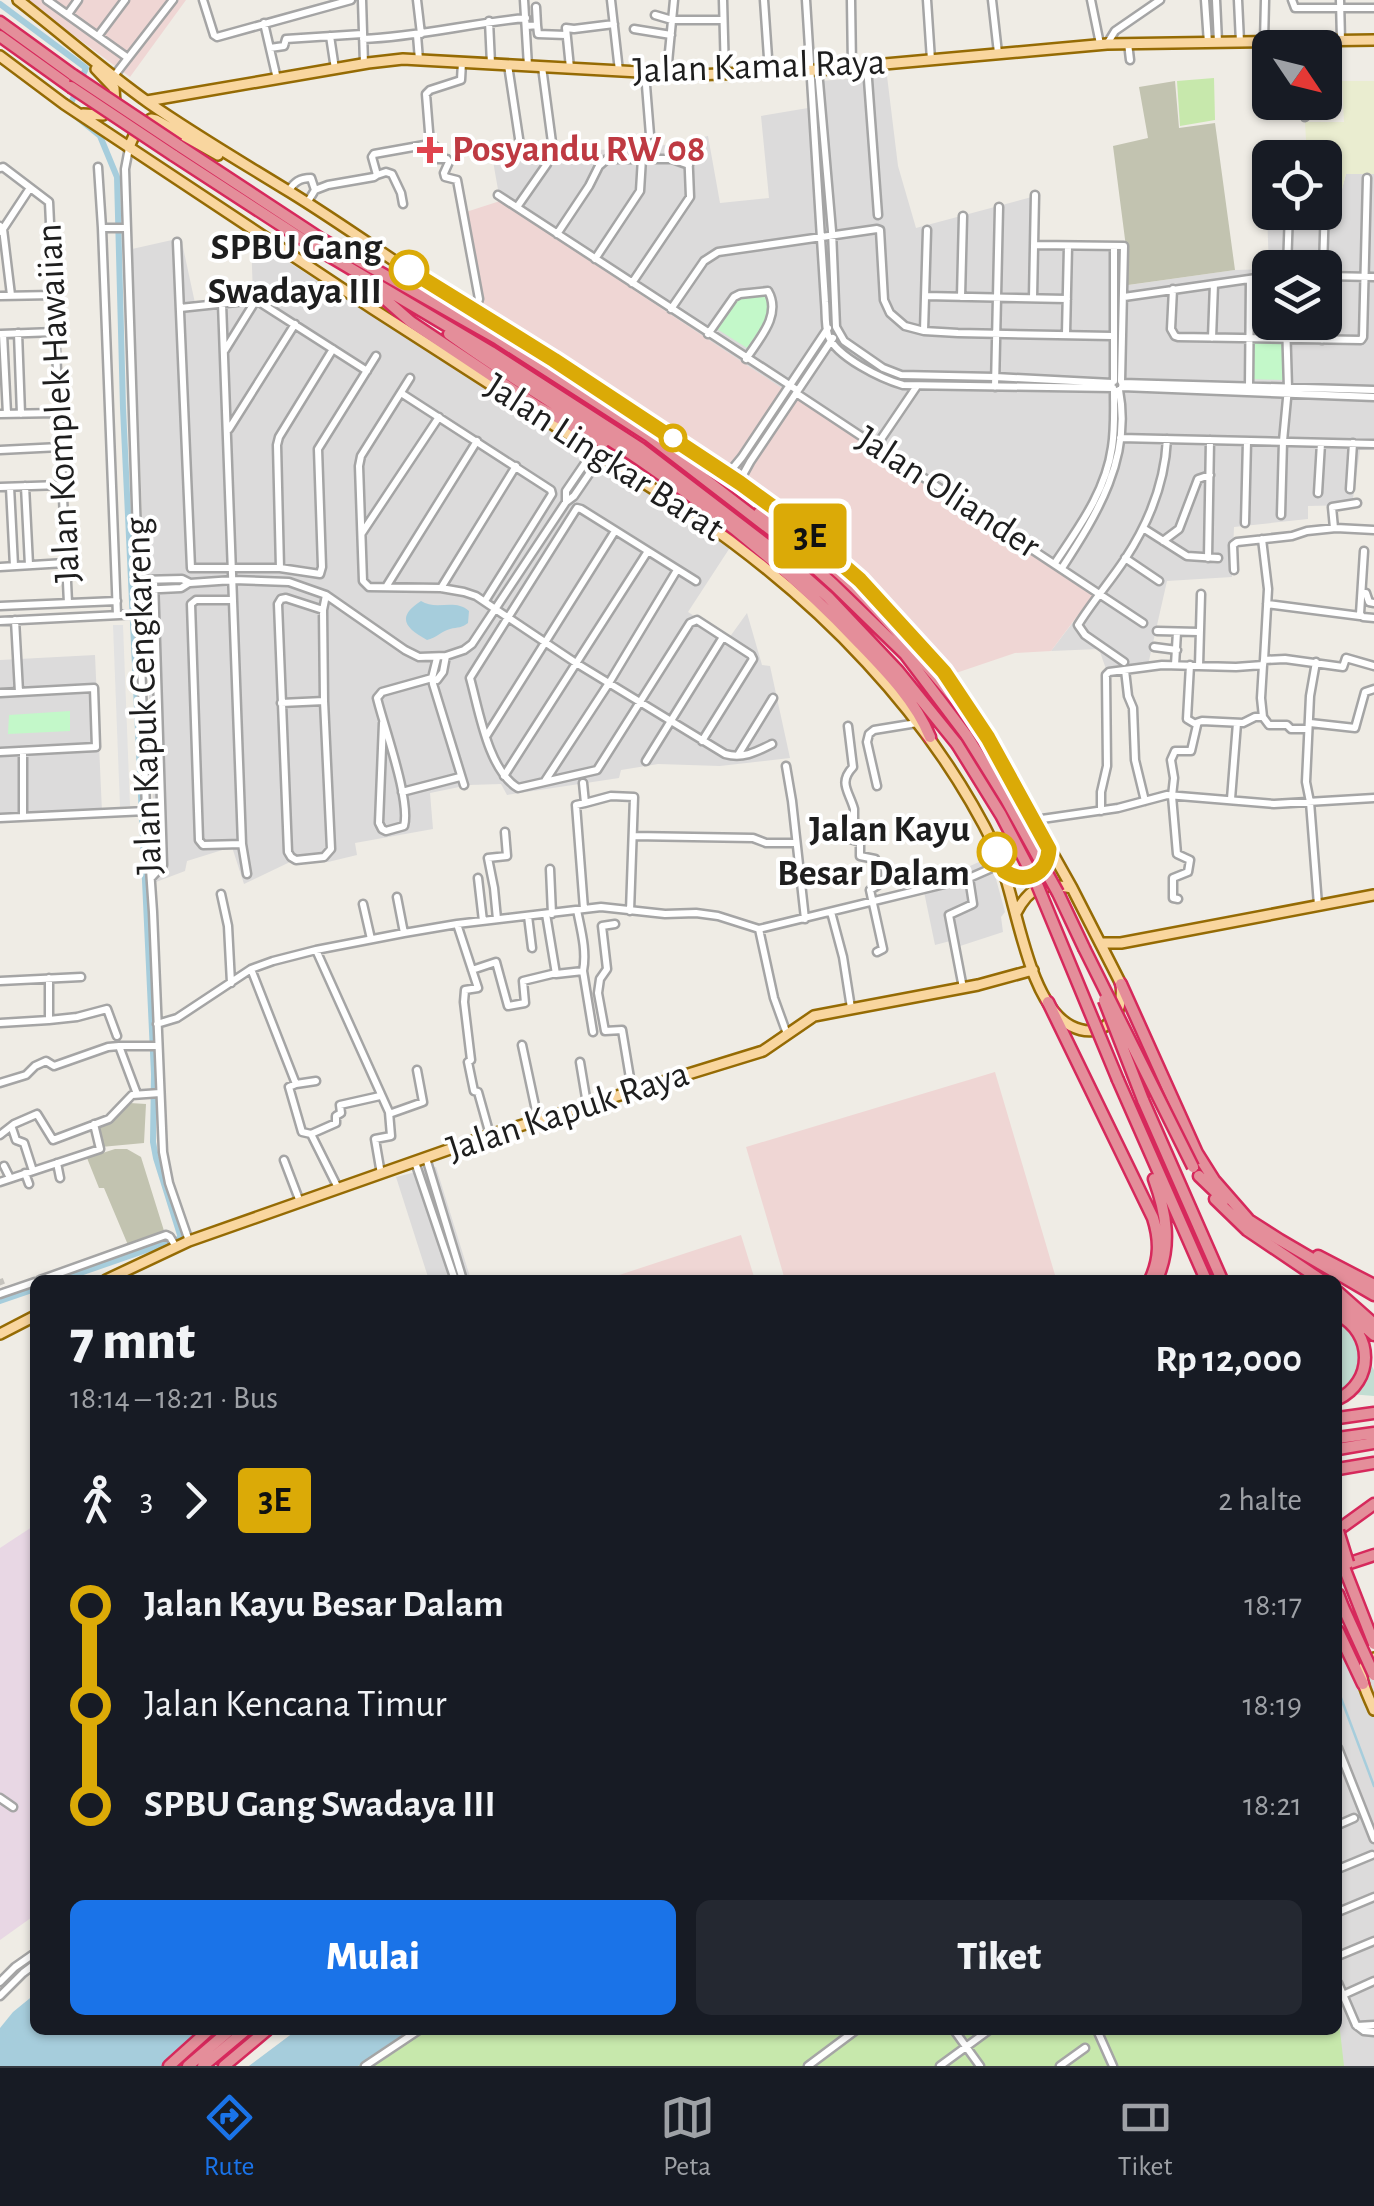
<!DOCTYPE html>
<html lang="id">
<head>
<meta charset="utf-8">
<style>
	:root { --surface:#171b24; --page:#242831; --text:#f1f3f6; --muted:#9ea1a6; --line:#363941; --accent:#1a73e8 }
	body { margin:0; font-family:"Alegreya Sans",sans-serif; background:var(--page); color:var(--text); height:100vh; display:flex; flex-direction:column; font-size:38px; white-space:nowrap }
	* { box-sizing:border-box; margin:0 }
	p { font-size:32px; color:var(--muted) }
	.icon { flex:none; width:55px; height:55px; fill:none; stroke:currentColor; stroke-width:2; stroke-linecap:round; stroke-linejoin:round }
	.map { position:relative; flex:1; overflow:hidden }
	.sheet { position:absolute; left:30px; top:1275px; width:1312px; height:760px; display:flex; flex-direction:column; background:var(--surface); border-radius:15px; box-shadow:0 2px 8px #0004 }
	.sheet>* { flex:none }
	.badge { padding:0 20px; border-radius:8px; font-size:35px; line-height:65px }
	.needle { width:65px; rotate:125deg }
	.tools { position:absolute; left:1252px; top:30px; display:grid; gap:20px }
	.tools a { display:grid; place-items:center; width:90px; height:90px; border-radius:15px; background:var(--surface); box-shadow:0 2px 8px #0004; font-size:50px }
	.map>.badge { position:absolute; translate:-50% -50%; box-shadow:0 0 0 5px #fff }
	.legs { display:flex; align-items:center; gap:15px; height:110px; padding:0 40px; font-size:32px }
	.legs p { margin-inline-start:auto }
	.summary { display:flex; align-items:center; justify-content:space-between; height:170px; padding:0 40px }
	h1 { font-size:55px; font-weight:800; line-height:75px }
	.primary-button { display:flex; gap:20px; margin-top:auto; padding:20px 40px }
	.primary-button a { flex:1; height:115px; border-radius:15px; background:var(--accent); color:#fff; font-size:40px; font-weight:800; line-height:115px; text-align:center }
	.primary-button a+a { background:var(--page); color:var(--text) }
	ul { padding:0 40px; list-style:none }
	li { display:flex; align-items:center; gap:35px; height:100px; font-size:38px }
	li i { display:grid; place-items:center; width:15px; height:100%; margin:0 12px; background:currentColor }
	li i::after { content:''; width:25px; height:25px; margin:-12px; border:8px solid; border-radius:50%; background:var(--surface) }
	li p { margin-inline-start:auto }
	li:first-child i { background:linear-gradient(#0000 50%,currentColor 0) }
	li:last-child i { background:linear-gradient(currentColor 50%,#0000 0) }
	.dock { display:flex; justify-content:space-around; align-items:center; height:140px; border-top:2px solid var(--line); background:var(--surface); font-size:28px; color:var(--muted) }
	.dock a { display:grid; justify-items:center; gap:5px }
	.dock .current { color:var(--accent) }
	.map>svg:first-child { display:block }
	.residential { fill:#dcdbdb; fill-rule:evenodd }
	.commercial { fill:#efd6d4 }
	.industrial { fill:#e8d7e4 }
	.construction { fill:#c2c3b0 }
	.farmland { fill:#eaedd0 }
	.grass { fill:#c7e8ac }
	.wetland { fill:#c2ddd2 }
	.park { fill:#c3f8c9 }
	.parking { fill:#e2e2e2 }
	.water { fill:#a6cddc }
	.lines { fill:none; stroke-linecap:round; stroke-linejoin:round }
	.stream { stroke:#a6cddc; stroke-width:2.5 }
	.canal { stroke:#a6cddc; stroke-width:6 }
	.minor-tunnel { stroke:#c5c3bd; stroke-width:6; stroke-dasharray:6 3; stroke-linecap:butt }
	.minor-casing { stroke:#a5a5a5; stroke-width:11 }
	.major-casing { stroke:#956b04; stroke-width:14 }
	.highway-casing { stroke:#d6295c; stroke-width:15 }
	.minor { stroke:#fff; stroke-width:6 }
	.major { stroke:#f9d69f; stroke-width:9 }
	.highway { stroke:#e48e9a; stroke-width:10 }
	.highway-bridge-casing { stroke:#d6295c; stroke-width:15; stroke-linecap:butt }
	.highway-bridge { stroke:#e48e9a; stroke-width:10 }
	.line-1-casing { stroke:#fff; stroke-width:22 }
	.line-1 { stroke:#dbaa07; stroke-width:15 }
	.health-dot { fill:#e0444e; stroke:#fff; stroke-width:4 }
	.stop-1-dot { fill:#fff; stroke:#dbaa07; stroke-width:5 }
	.labels { text-anchor:middle; dominant-baseline:central; stroke-width:8; stroke-linejoin:round; paint-order:stroke }
	.street-label { font-size:38px; fill:#1e1e1e; stroke:#fff }
	.health-label { font-size:38px; font-weight:bold; fill:#be3a42; stroke:#fff; text-anchor:start }
	.stop-label { font-size:38px; font-weight:bold; fill:#1e1e1e; stroke:#fff; text-anchor:end }
</style>
</head>
<body>
<div class="map">
<svg width="1374" height="2066" viewBox="0 0 1374 2066">
	<rect width="100%" height="100%" fill="#efece5"/>
	<path class="residential" d="M887,76L898,166L916,228L1039,195V242L1126,247L1129,285L1235,270L1269,269L1267,212L1270,210V212H1325V188L1341,193L1346,174H1374V450H1360L1352,505L1308,506V519L1234,527L1232,577L1167,581L1148,665L1107,672L1099,649L1051,651L1093,596L500,201L493,161L528,156L545,165L598,150L664,145L708,136L720,203L769,198L761,116L808,108L806,82ZM1270,268H1325V322H1270Z
		M181,238L195,303L253,296L251,238L731,546L688,612L729,638L747,613L762,665L770,666L790,758L720,766L658,764L621,770L619,778L507,795L501,784L469,785L430,793L433,829L355,843L357,855L328,862H290L244,884L232,847L187,861L185,871L156,882L132,249Z
		M95,655L102,812L0,818V660Z
		M990,857L1005,912L1001,917L1003,932L957,947L954,940L935,945L923,887L940,882V870L970,866Z
		M436,1167L471,1280H423L428,1277L396,1177Z
		M1338,1646L1354,1669L1374,1660V2066H249L297,2030H1338Z"/>
	<path class="commercial" d="M26,0H186L130,77Z
		M500,201L1093,595L1051,651L1015,653L956,673L868,576L812,530L724,462L479,306L466,212Z
		M995,1072L1055,1275L1037,1280H785L746,1147Z
		M741,1235L755,1280H604Z"/>
	<path class="industrial" d="M35,1525V1915L0,1940V1548Z"/>
	<path class="construction" d="M1175,81L1179,128L1215,123L1235,270L1128,285L1126,247L1113,146L1148,138L1139,87Z
		M130,1103L146,1104L144,1143L101,1147L96,1128L112,1122Z
		M115,1149H127L141,1157L165,1234L128,1245L104,1188H99L87,1158Z"/>
	<path class="farmland" d="M1342,81H1374V174H1346L1341,193L1325,188V158L1307,157L1305,122H1344Z"/>
	<path class="grass" d="M1214,78L1215,120L1180,126L1177,81Z
		M1338,2013L1344,2066H358L412,2030H1338Z"/>
	<path class="wetland" d="M1338,1306L1374,1370V1396L1338,1393Z"/>
	<path class="park" d="M768,289L769,316L747,348L717,329C736,300 734,298 768,289Z
		M1252,340L1284,342L1283,380L1250,379Z
		M70,711V731L8,734L9,715Z"/>
	<path class="parking" d="M113,625H123L130,806L120,807Z"/>
	<path class="water" d="M421,601C436,611 455,598 469,611L468,623C462,628 458,627 450,629C442,631 436,638 427,640C405,628 396,617 421,601Z
		M35,1994V2030H206L167,2066H0V2028L13,2012Z
		M297,2030H412L358,2066H249Z"/>
	<g class="lines">
		<path class="stream" d="M1338,1690L1374,1786"/>
		<path class="canal" d="M0,4L86,68L68,110L100,136L117,177L123,408L154,1074L153,1142L156,1158L181,1238L60,1280
			M0,1301L35,1289"/>
		<path class="minor-tunnel" d="M0,1279L5,1292"/>
		<defs>
			<path id="minor" d="M47,0L128,58
				M203,0L214,35L217,37L351,0
				M362,0L364,64
				M417,0L421,34
				M524,0L528,66
				M611,0L619,71
				M723,0L725,74
				M764,0L769,72
				M806,0L825,302C826,312 825,325 828,335C836,357 882,379 903,385L1113,388
				M851,0L852,67
				M927,0L931,60
				M992,0L998,53
				M1091,0L1100,44
				M1205,0L1208,43
				M1216,0L1218,42
				M1238,0L1240,42
				M1292,0L1295,8H1374
				M1340,0L1341,40
				M536,7L537,25
				M68,14L78,0
				M655,15L672,20H723
				M489,21L491,64
				M264,23L277,79
				M527,26L537,25L538,34L566,35
				M634,29L671,35
				M417,35L419,60
				M98,36L125,0
				M330,36L335,69
				M363,39C418,37 471,23 526,18
				M1264,42L1265,0
				M1128,43L1130,60
				M1107,44L1115,31L1160,0
				M270,48L284,46L286,39L362,34
				M508,65L520,145
				M867,66L878,215
				M542,67L553,150
				M570,68L566,28L574,29L614,24
				M818,70L832,231L836,327L844,341L883,368L901,375L995,377L1112,383
				M645,73L650,135
				M667,73L674,0
				M114,76L173,0
				M1304,102L1305,117
				M430,144L435,146L438,159H447L449,162L444,173L445,177L457,180L479,299L475,312
				M430,144L426,94L430,90L461,80L462,62
				M129,148L125,169L146,811L153,912L163,1152L169,1183L189,1241
				M98,167L102,228L117,615
				M0,168L3,167L49,202L68,603
				M377,175L386,172L392,174L401,193L403,204
				M288,191C295,182 299,178 311,178L315,190
				M498,195L797,390
				M307,203L315,190L328,185L374,177L377,175L372,157L374,154L430,144
				M517,207L547,164
				M0,226L3,229L11,295
				M102,228H127
				M1,232L30,188
				M557,234L589,186L599,166L607,159H672L689,165
				M177,242L191,568H280L320,574L322,567L318,449L376,356
				M1034,245L1124,246L1121,381
				M595,259L640,191L642,158
				M1287,268L1289,212
				M1323,268L1325,204
				M1325,276L1374,277
				M632,283L690,197L688,147
				M1173,289L1171,329L1175,336L1178,337L1361,340L1363,337L1367,178
				M0,296L54,295
				M925,296L1067,299
				M961,297L963,216
				M1124,297L1270,276
				M1033,298L1035,195
				M222,303L242,844L203,845L199,840L191,604L196,600H233
				M180,308L256,300L367,371
				M671,309L704,261L718,252L877,229L880,230L884,300L890,313L905,326L924,331L958,333L1112,336
				M924,331L927,230
				M18,333L21,414
				M1,334L55,332
				M3,334L7,414
				M708,334L734,297L740,294L768,291C782,315 759,339 746,359
				M1066,334L1068,246
				M1212,338L1214,284
				M1322,340V322
				M225,350L256,300
				M410,378L361,456L359,466L363,581L369,587L441,588L464,592L476,596L576,663L725,754C743,759 756,752 772,744
				M1114,381V246
				M1122,383L1374,390
				M1249,386L1250,279
				M995,387L999,207
				M1122,387L1374,397
				M401,393L551,490L552,494L485,601
				M796,393L1143,623
				M0,414L58,413
				M229,429L295,324
				M1120,438L1374,444
				M877,445L917,386
				M0,450L60,447
				M728,474L742,457L828,328
				M739,482L750,462L833,338
				M25,486L29,565
				M0,487L62,485
				M10,487L14,566
				M1350,489L1353,443
				M1318,493L1321,443
				M566,502V491L594,450
				M1281,515L1283,441L1288,388L1286,322
				M1245,523L1247,441
				M1143,528L1187,556L1218,558
				M1334,528L1332,507L1357,503
				M362,533L439,417
				M1262,539L1268,589L1264,660
				M1163,541L1179,529L1198,479L1210,475
				M1364,551L1360,614L1363,617L1374,618
				M1125,558L1159,581
				M1208,558L1210,440
				M1055,563C1079,527 1106,491 1112,447C1115,428 1114,409 1114,390
				M0,567L65,563
				M280,568L277,445L279,437L333,349
				M1062,568C1097,514 1132,458 1119,390
				M1234,570L1233,545L1237,542L1292,536L1307,531L1336,528L1374,530
				M139,580L182,579L190,583L233,580L289,582L326,595L405,650L419,657L446,656L464,650L472,644L566,502L574,496L602,455
				M696,581L581,509L577,508L470,678C479,710 488,770 518,788L597,770L690,623L697,620L751,655L753,659L702,741
				M386,587L477,441
				M441,588L516,466
				M140,590L181,588L189,583
				M1362,593H1366L1369,602L1374,603
				M1267,604L1360,616
				M0,606L117,601
				M323,610L286,598L281,599L278,604L288,852L291,857L296,860L324,857L331,849L324,701L323,610L326,595
				M15,620L19,692
				M0,621L140,614
				M1157,631L1199,632
				M1154,647L1177,650
				M437,658L432,678L433,684L464,785
				M1124,662L1085,635L1078,625C1092,602 1110,582 1125,559C1148,524 1165,482 1167,439
				M1316,662L1310,696L1306,782L1310,802L1318,905
				M1175,665L1177,632
				M1263,665L1261,698L1263,717
				M1199,666L1201,594
				M1125,670L1128,696L1133,708L1135,760L1145,801
				M437,680L443,672L446,656
				M0,693L94,688L96,747L0,752
				M281,703L324,701
				M383,723L379,823L382,829L386,831L404,826C411,801 384,727 377,698L382,692L432,678L437,680
				M1196,723L1202,721L1243,723L1255,717H1263L1269,725H1287L1291,729H1308
				M1310,723L1355,728L1365,692L1374,689
				M848,726L853,767C838,783 849,791 854,809C854,810 854,825 854,827L851,831L850,839L860,842V856L875,859L878,885L870,890L883,949L877,952
				M487,735L615,531
				M23,751V816
				M738,755L773,698
				M646,761L723,637
				M786,766L792,801L805,919
				M504,776L648,551
				M545,781L609,683L677,570
				M583,783L585,803L576,805L584,909
				M877,786L867,742L869,734L874,730L917,723
				M402,792L460,777
				M1231,799L1237,723
				M585,803L611,796L634,797L630,911
				M1101,811V792L1107,766L1106,675L1109,672L1162,665L1236,667L1263,665L1264,660L1285,659L1343,667L1346,658L1374,666
				M0,818L146,811
				M1035,820L1118,808L1167,795L1274,804L1374,798
				M633,836L753,838L766,843H796
				M242,844L247,874
				M550,869L552,914
				M151,878L163,865L154,580
				M478,878L483,921
				M221,894L228,926L231,983
				M397,897L404,933
				M1178,899L1173,898V878L1188,872L1190,860L1177,854L1172,796L1174,778L1171,760L1175,751H1191L1197,725L1187,719L1190,665
				M363,904L371,939
				M577,910C581,930 587,951 583,971L593,1032
				M831,912L843,957L851,1008
				M546,914L556,974L583,971
				M528,916L532,948
				M497,919L494,888L488,858L507,856L505,832
				M457,924L478,988L465,990L464,1002L471,1060L468,1062L474,1091L478,1092L490,1135
				M615,924L602,926L607,969L600,979L598,993L605,1031L622,1030L632,1090
				M759,929L774,998L787,1034
				M316,950L389,1112L392,1113L423,1102L417,1070
				M251,969L296,1084L289,1087L302,1132L311,1134
				M472,970L496,962L508,1006L525,1003L523,981L556,973
				M0,981L81,977
				M963,988L949,915L973,904L969,878
				M49,1020L77,1017L107,1009L117,1036
				M0,1023L49,1020V978
				M157,1024L177,1018L251,969L273,961L316,950L404,933L457,924L601,907L665,914L696,913L718,916L759,929L969,878L1001,864
				M522,1045L538,1120
				M119,1046H157
				M580,1062L587,1104
				M0,1083L26,1075L35,1066L46,1061L54,1066L108,1047L119,1046L137,1094
				M296,1084L316,1081
				M12,1128L16,1140L24,1143L33,1171
				M311,1134L336,1123V1116L341,1113L340,1105L380,1096
				M311,1134L338,1188
				M0,1135L14,1124L37,1114L53,1140L109,1119L132,1095L160,1093
				M426,1158L463,1280
				M284,1160L300,1202
				M415,1162L455,1280
				M57,1163L60,1178
				M4,1166L10,1178
				M25,1173L29,1184
				M381,1174L375,1139L391,1136L389,1112
				M0,1182L100,1149L94,1124
				M40,1280L166,1235L170,1237L176,1247
				M0,1294L35,1282
				M1338,1748L1374,1839
				M0,1798L13,1807
				M1338,1825L1354,1818
				M1338,1869L1372,1855
				M1338,1912L1374,1897
				M1338,1956L1374,1941
				M0,1982L15,1967L35,1953
				M1338,1983L1356,2025
				M1343,1995L1374,1981
				M0,1996L23,1973L35,1964
				M1356,2025L1364,2031L1374,2032
				M1357,2026L1374,2025
				M954,2030L980,2066
				M1097,2030L1113,2066
				M365,2066L419,2030
				M808,2066L856,2030
				M940,2066L989,2030
				M1060,2066L1085,2048"/>
			<path id="major" d="M18,0C62,34 104,71 149,103C195,135 243,163 290,192C339,222 386,256 435,288C627,410 841,518 971,712
				M0,56L64,104L373,309L697,517C819,601 929,712 995,847C1016,891 1025,1002 1071,1026C1103,1042 1125,1015 1121,984L1072,888L985,733
				M147,101L368,63L403,59L694,75L818,70L1107,44L1374,40
				M83,114L103,115L115,103L114,88L96,69
				M129,147L136,131L151,119L156,120L218,155
				M1004,871C1015,878 1026,880 1038,873
				M1016,913C1030,886 1043,882 1072,888
				M1101,943H1121L1374,895
				M106,1280L189,1241L490,1135L763,1051L814,1016L978,985L1033,970
				M0,1334L35,1316
				M1374,1658C1351,1669 1367,1692 1374,1710"/>
			<path id="highway" d="M0,22L73,75
				M0,36L71,87
				M178,145L321,239L498,339L649,436L784,540L834,585L905,654L967,736
				M173,155L316,248L491,352L640,448L784,558L828,597L898,671L957,744
				M369,285L411,322L537,406L603,443
				M449,334C513,380 581,420 646,464C722,516 794,574 857,641C884,669 915,700 930,737
				M759,513C852,568 918,657 988,738
				M1058,893L1084,948
				M1121,984L1197,1153L1214,1180L1248,1219
				M1048,1002L1153,1218C1160,1240 1160,1259 1150,1280
				M1118,1080L1206,1280
				M1143,1100L1222,1280
				M1199,1176L1224,1200
				M1154,1179C1166,1212 1172,1245 1157,1279
				M1215,1199L1247,1230L1321,1280
				M1244,1217L1280,1240L1374,1295
				M1318,1256L1374,1285
				M1338,1292L1374,1324
				M1338,1303L1374,1335
				M1338,1315C1374,1333 1374,1382 1338,1399
				M1338,1418L1374,1413
				M1338,1438L1374,1433
				M1338,1449L1374,1443
				M1338,1469L1374,1463
				M1338,1530L1374,1504
				M1338,1567L1374,1555
				M1338,1594L1343,1607
				M1338,1631L1363,1684
				M169,2066L209,2030
				M188,2066L230,2030
				M203,2066L246,2030
				M224,2066L267,2030"/>
		</defs>
		<use href="#minor" class="minor-casing"/>
		<use href="#major" class="major-casing"/>
		<use href="#highway" class="highway-casing"/>
		<use href="#minor" class="minor"/>
		<use href="#major" class="major"/>
		<use href="#highway" class="highway"/>
		<defs>
			<path id="highway-bridge" d="M73,75L178,145
				M71,87L173,155
				M967,736L1006,799L1058,893
				M957,744L1001,815L1036,882L1118,1080
				M1084,948L1193,1167
				M1104,1000L1143,1100
				M1338,1531L1348,1563
				M1338,1552L1374,1644
				M1343,1607L1374,1675"/>
		</defs>
		<use href="#highway-bridge" class="highway-bridge-casing"/>
		<use href="#highway-bridge" class="highway-bridge"/>
	</g>
	<g class="lines">
		<defs>
			<path id="line-1" d="M409,270L554,360L740,483L791,520L860,580L944,672L988,738L1049,849C1047,875 1026,885 1004,871L997,852"/>
		</defs>
		<use href="#line-1" class="line-1-casing"/>
		<use href="#line-1" class="line-1"/>
	</g>
	<path class="health-dot" d="M425 135h10v10h10v10h-10v10h-10v-10h-10v-10h10z"/>
	<g class="stop-1-dot">
		<circle cx="409" cy="270" r="18"/>
		<circle cx="673" cy="438" r="12"/>
		<circle cx="997" cy="852" r="18"/>
	</g>
	<g class="labels">
		<g class="street-label">
			<text transform="translate(759 67) rotate(-2)">Jalan Kamal Raya</text>
			<text transform="translate(59 403) rotate(-93)">Jalan Komplek Hawaiian</text>
			<text transform="translate(604 458) rotate(33)">Jalan Lingkar Barat</text>
			<text transform="translate(948 493) rotate(33)">Jalan Oliander</text>
			<text transform="translate(144 696) rotate(-92)">Jalan Kapuk Cengkareng</text>
			<text transform="translate(568 1112) rotate(-18)">Jalan Kapuk Raya</text>
		</g>
		<g class="health-label">
			<text x="452" y="150">Posyandu RW 08</text>
		</g>
		<g class="stop-label">
			<text x="382" y="248">SPBU Gang<tspan x="382" dy="44">Swadaya III</tspan></text>
			<text x="970" y="830">Jalan Kayu<tspan x="970" dy="44">Besar Dalam</tspan></text>
		</g>
	</g>
</svg>
<div class="tools">
<a><svg class="needle" viewBox="-14 -14 28 28"><path d="M0-13l5 13h-10z" fill="#e53935"/><path d="M0 13l5-13h-10z" fill="#9ea1a6"/></svg></a>
<a><svg class="icon" aria-label="locate" viewBox="0 0 24 24"><circle cx="12" cy="12" r="6"/><path d="M12 2v4M12 18v4M2 12h4M18 12h4"/></svg></a>
<a><svg class="icon" aria-label="layers" viewBox="0 0 24 24"><path d="M12 4l9 5-9 5-9-5zM3 14l9 5 9-5"/></svg></a>
</div>
<b class="badge" style="left:810px;top:536px;background:#dbaa07;color:#111">3E</b>
<section class="sheet">
<div class="summary"><div><h1>7 mnt</h1><p>18:14 – 18:21 · Bus</p></div><b>Rp 12,000</b></div>
<div class="legs"><svg class="icon" aria-label="walk" viewBox="0 0 24 24"><circle cx="13" cy="4" r="2"/><path d="M13 8l-2 6 4 7M11 14l-3 7M7 12l3-4h3l4 4"/></svg>3<svg class="icon" aria-label="forward" viewBox="0 0 24 24"><path d="M9 5l7 7-7 7"/></svg><b class="badge" style="background:#dbaa07;color:#111">3E</b><p>2 halte</p></div>
<ul>
<li><i style="color:#dbaa07"></i><b>Jalan Kayu Besar Dalam</b><p>18:17</p></li>
<li><i style="color:#dbaa07"></i><span>Jalan Kencana Timur</span><p>18:19</p></li>
<li><i style="color:#dbaa07"></i><b>SPBU Gang Swadaya III</b><p>18:21</p></li>
</ul>
<div class="primary-button"><a>Mulai</a><a>Tiket</a></div>
</section>
</div>
<nav class="dock">
<a class="current"><svg class="icon" aria-label="directions" viewBox="0 0 24 24"><path d="M12 3l9 9-9 9-9-9zM9 14v-3h6M13 9l2 2-2 2"/></svg>Rute</a>
<a><svg class="icon" aria-label="map" viewBox="0 0 24 24"><path d="M3 6l6-2 6 2 6-2v14l-6 2-6-2-6 2zM9 4v14M15 6v14"/></svg>Peta</a>
<a><svg class="icon" aria-label="tickets" viewBox="0 0 24 24"><path d="M3 7h18v10H3zM15 7v10"/></svg>Tiket</a>
</nav>
</body>
</html>
